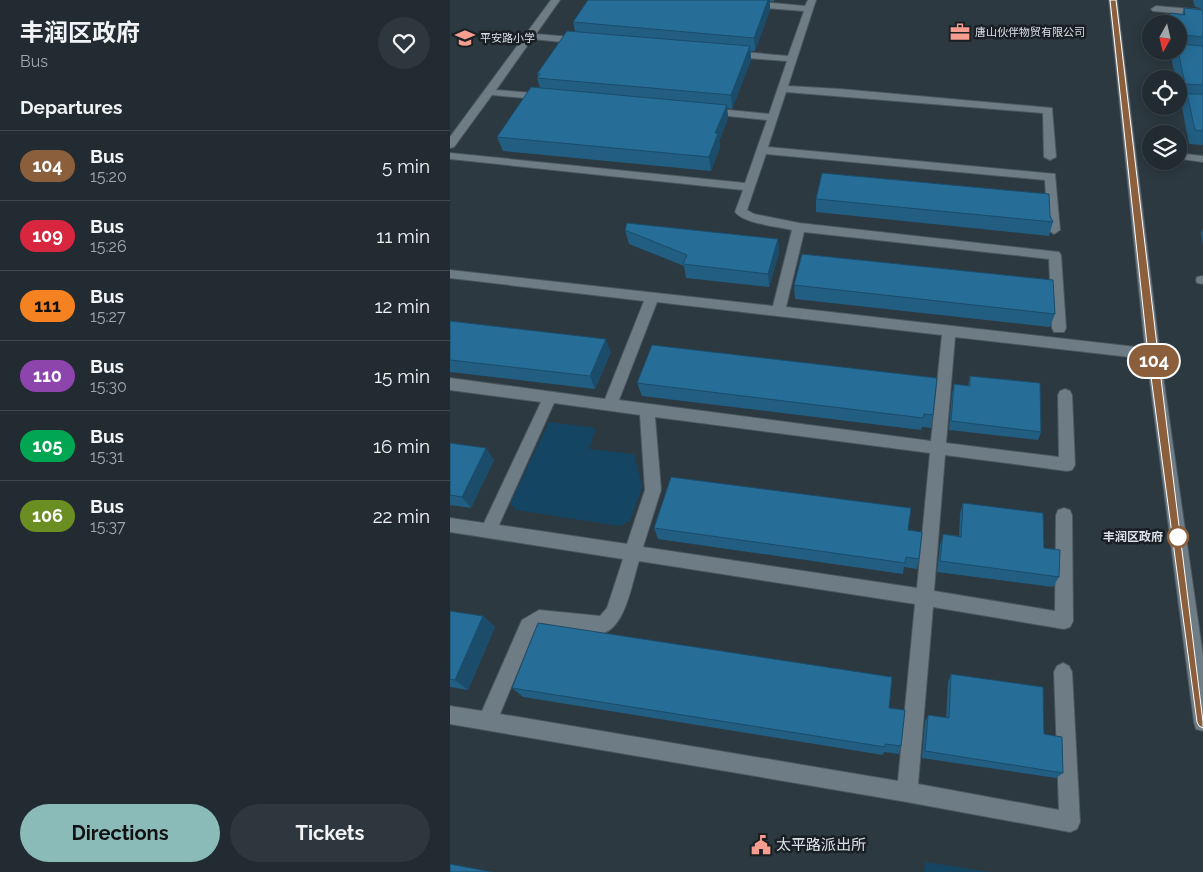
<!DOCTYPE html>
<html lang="en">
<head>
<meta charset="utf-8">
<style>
	:root { --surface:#212b31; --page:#2d373d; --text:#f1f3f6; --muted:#a2a7ab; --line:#3e474d; --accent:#8bbbb9 }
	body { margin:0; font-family:Raleway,"Noto Sans SC",sans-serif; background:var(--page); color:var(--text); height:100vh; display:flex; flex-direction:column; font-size:19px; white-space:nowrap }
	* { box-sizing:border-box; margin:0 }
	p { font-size:16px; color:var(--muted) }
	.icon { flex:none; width:28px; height:28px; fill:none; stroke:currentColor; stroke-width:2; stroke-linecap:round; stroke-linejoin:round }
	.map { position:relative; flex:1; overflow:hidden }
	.panel { display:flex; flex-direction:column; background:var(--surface); width:450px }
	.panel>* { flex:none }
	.badge { padding:0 10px; border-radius:16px; font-size:18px; line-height:32px }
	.needle { width:32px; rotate:188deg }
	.buttons { position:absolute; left:692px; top:15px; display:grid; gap:10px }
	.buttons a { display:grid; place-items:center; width:45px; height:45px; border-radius:50%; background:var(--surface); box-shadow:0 2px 12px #0003,0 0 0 1px var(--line); font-size:25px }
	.map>.badge { position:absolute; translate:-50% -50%; box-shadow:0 0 0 2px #fff }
	h2 { padding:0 20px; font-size:19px; line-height:45px }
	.round { display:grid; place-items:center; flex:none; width:52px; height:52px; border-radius:26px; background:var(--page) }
	.head { display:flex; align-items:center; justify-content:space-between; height:85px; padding:0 20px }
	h1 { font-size:24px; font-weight:700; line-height:38px }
	.cta { display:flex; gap:10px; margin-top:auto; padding:10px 20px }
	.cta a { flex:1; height:58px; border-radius:30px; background:var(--accent); color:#111; font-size:20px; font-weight:700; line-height:58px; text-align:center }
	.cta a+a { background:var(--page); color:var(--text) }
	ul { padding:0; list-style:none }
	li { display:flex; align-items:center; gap:15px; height:70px; padding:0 20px; border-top:1px solid var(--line) }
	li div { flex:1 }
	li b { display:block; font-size:19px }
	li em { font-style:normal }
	li .badge { min-width:55px; font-weight:700; text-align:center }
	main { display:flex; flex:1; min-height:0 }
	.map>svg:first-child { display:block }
	.green { fill:#144663 }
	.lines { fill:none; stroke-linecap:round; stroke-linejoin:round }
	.minor-casing { stroke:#4b565d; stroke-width:2 }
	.minor { fill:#6e7c86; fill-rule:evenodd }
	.wall { fill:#215e82 }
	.shaded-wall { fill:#1b4c6a }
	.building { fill:#266d97; stroke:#1b4c6a }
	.line { fill:#8b5e3c; stroke:#fff }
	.stop-dot { fill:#fff; stroke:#8b5e3c; stroke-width:2.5 }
	.labels { text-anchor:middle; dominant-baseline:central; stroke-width:5; stroke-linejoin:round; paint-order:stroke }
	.far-poi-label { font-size:11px; fill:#dae2e7; stroke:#191f23; text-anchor:start }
	.stop-label { font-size:12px; font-weight:bold; fill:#dae2e7; stroke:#191f23; text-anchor:end }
	.near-poi-label { font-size:15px; fill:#dae2e7; stroke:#191f23; text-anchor:start }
</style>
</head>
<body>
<main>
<section class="panel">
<div class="head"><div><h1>丰润区政府</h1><p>Bus</p></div><a class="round"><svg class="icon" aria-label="heart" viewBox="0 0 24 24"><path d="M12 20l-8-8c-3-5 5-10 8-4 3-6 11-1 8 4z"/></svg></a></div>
<h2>Departures</h2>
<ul>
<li><span class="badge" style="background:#8b5e3c;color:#fff">104</span><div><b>Bus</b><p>15:20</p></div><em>5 min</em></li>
<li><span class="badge" style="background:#d7263d;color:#fff">109</span><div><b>Bus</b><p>15:26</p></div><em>11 min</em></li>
<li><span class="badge" style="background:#f58220;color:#111">111</span><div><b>Bus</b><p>15:27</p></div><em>12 min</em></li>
<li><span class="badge" style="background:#8e44ad;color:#fff">110</span><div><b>Bus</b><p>15:30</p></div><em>15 min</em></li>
<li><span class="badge" style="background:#00a651;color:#fff">105</span><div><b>Bus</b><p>15:31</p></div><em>16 min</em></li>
<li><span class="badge" style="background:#6b8e23;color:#fff">106</span><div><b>Bus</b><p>15:37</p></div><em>22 min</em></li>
</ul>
<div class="cta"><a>Directions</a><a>Tickets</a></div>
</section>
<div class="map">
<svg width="753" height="872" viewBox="0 0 753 872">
	<rect width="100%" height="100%" fill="#2c3941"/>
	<path class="green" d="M99,422L146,428L139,449L184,454L192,487L180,521L170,526L66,510L60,503Z
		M475,862L539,872H474Z"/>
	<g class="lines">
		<defs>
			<path id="minor" d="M101,0H110L86,34L132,38L137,41L132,44L82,39L46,90L97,94L102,97L97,100L42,95L4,147L0,148V137Z
				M358,0H366L338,86L390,89L602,108L606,157L600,160L594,157L593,113L336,92L318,147L605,174L610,230L604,234L598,230L595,180L316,154L297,210L304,214L349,223L609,252L611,255L616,328L614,332H604L602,328L599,259L354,232L336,307L695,348L659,0H667L710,354L753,656V731L746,729L744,722L697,359L505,337L496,443L609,457L608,395L610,391L615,389L620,391L622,395L625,465L622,470L617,471L495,455L484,591L605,611L606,515L608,510L614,508L620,510L622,515L623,621L620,627L614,629L483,607L468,784L609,810L604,672L607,666L613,663L619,666L622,672L630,822L627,829L620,832L457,802L0,724V706L32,711L72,620L89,610L150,616L157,608L173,559L0,532V518L34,523L91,402L0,390V378L155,399L194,301L0,278V270L323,306L342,230C327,226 294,224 285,212L293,190L0,159V153L295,183L317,120L259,114L254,111L259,108L319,114L337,61L282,57L277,54L282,51L338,56L354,11L301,7L297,4L301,1L355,6ZM207,302L492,335L481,441L169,400ZM104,403L190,415L195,490L177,544L49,525ZM205,417L480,453L467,588L193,547L211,490ZM189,561L465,604L448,781L50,714L84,632L91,627L154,633C176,625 182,582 189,561Z
				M706,6L753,10V16L703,11L701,9Z
				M729,50L753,52V58L713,54L708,51H729Z
				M729,99L753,100V106L729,105Z
				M735,154L753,156V162L731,159L729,157L731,155Z
				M752,276H753V284L747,283L746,280L747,277Z"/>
		</defs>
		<use href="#minor" class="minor-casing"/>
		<use href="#minor" class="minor"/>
	</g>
	<path class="wall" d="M138,0H324V2L320,1V10L305,51H301V60L282,109L277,108L278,118L269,141L270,147L261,171L53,151L47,137L90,88L87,78L88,77L87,74L125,31L123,22Z
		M743,0H753V145L739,144L732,107L736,97H730L729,93V79H726L721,57L723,51H729V24H716L720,13L732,14L734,8L750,10L751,8L745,7Z
		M366,199L600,216L603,222L599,236L366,212Z
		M753,229V246L751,233Z
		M175,230L328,239L329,253L319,287L236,278L234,266L179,244Z
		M344,285L605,314L600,327L345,299Z
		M0,321L161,352L145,389L0,372Z
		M520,376L591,432L588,440L499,430L502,393L504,384L518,386Z
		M187,383L483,415L481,428L472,427L471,430L192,396Z
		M0,443L44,460L21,508L0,505Z
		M513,503L594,548L609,577L603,587L487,572L490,545L493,534L509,536L510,514Z
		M204,528L458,530L469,559L467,569L454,567L453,574L208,539Z
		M0,611L33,616L45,627L18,690L0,687Z
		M501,674L594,734L613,773L606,778L472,758L475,722L478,715L496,718L498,682Z
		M62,688L439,708L451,746L449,754L434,752L433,755L73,697Z"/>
	<path class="shaded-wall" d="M318,0H320V10L305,51L304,38Z
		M300,46L301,60L282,109L281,95Z
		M277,105L278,118L269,141L270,147L261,171L259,157L265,133Z
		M328,239L329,253L319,287L318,274Z
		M156,339L161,352L145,389L140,376Z
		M36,448L44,460L21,508L12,497Z
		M33,616L45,627L18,690L5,680Z"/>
	<path class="building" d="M138,0H318L304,38L123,22Z
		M734,8L753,10V37L734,35L729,36V24H722L720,13L735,15Z
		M117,31L300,46L281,95L87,78L90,74H87Z
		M729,44L753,46V85L735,84L728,51H729Z
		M81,87L277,105L265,133H268L259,157L47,137Z
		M737,94H753V131L745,130Z
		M372,173L599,194L600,216L603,222L366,199Z
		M177,223L328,239L318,274L233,264L237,255L175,230Z
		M352,254L603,280L605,314L344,285Z
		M0,321L156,339L140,376L0,360Z
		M202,345L487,378L483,415L474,414L473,418L187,383Z
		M520,376L590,383L591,432L501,421L504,384L520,386Z
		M0,443L36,448L12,497L0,495Z
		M221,477L461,508L458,530L472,532L469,559L456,557L455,563L204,528Z
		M513,503L593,513L594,548L610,550L609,577L490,561L493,534L511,537Z
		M0,611L33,616L5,680L0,679Z
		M88,623L442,677L439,708L455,710L451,746L435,744V747L62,688Z
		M501,674L593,687L594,734L612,737L613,773L475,751L478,715L499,718Z
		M0,864L42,872H0Z"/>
	<path class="line" d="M660,0H666L708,354L753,722V728L749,726L747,722L698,354Z"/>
	<defs>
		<symbol id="office-bare" viewBox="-9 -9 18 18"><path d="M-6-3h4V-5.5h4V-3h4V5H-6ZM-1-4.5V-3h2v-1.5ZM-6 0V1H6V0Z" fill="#f59d8f" stroke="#191f23" stroke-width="2.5" paint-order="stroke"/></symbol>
		<symbol id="school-bare" viewBox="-9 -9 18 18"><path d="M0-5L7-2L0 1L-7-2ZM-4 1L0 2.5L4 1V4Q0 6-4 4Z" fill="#f59d8f" stroke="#191f23" stroke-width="2.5" paint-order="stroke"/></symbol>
		<symbol id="civic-bare" viewBox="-9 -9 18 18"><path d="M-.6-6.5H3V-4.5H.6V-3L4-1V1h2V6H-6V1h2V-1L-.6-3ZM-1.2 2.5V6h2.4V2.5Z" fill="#f59d8f" stroke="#191f23" stroke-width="2.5" paint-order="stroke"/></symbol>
	</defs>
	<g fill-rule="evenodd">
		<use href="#office-bare" x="496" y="18" width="28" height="28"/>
		<use href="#school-bare" x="1" y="24" width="28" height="28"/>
		<use href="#civic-bare" x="297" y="831" width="28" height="28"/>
	</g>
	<circle class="stop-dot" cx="728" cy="537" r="10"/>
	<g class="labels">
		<g class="far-poi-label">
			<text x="525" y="32">唐山伙伴物贸有限公司</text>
			<text x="30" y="38">平安路小学</text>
		</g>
		<g class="stop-label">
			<text x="713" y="537">丰润区政府</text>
		</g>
		<g class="near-poi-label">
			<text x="326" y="845">太平路派出所</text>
		</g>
	</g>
</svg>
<div class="buttons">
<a><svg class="needle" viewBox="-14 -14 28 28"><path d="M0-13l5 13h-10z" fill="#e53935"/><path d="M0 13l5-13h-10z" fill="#a2a7ab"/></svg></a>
<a><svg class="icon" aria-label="locate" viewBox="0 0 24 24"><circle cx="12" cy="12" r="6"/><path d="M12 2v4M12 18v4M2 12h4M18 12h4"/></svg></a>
<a><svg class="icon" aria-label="layers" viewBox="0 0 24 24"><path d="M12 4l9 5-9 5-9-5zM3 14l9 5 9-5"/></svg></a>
</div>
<b class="badge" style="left:704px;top:361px;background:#8b5e3c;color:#fff">104</b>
</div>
</main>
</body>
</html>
